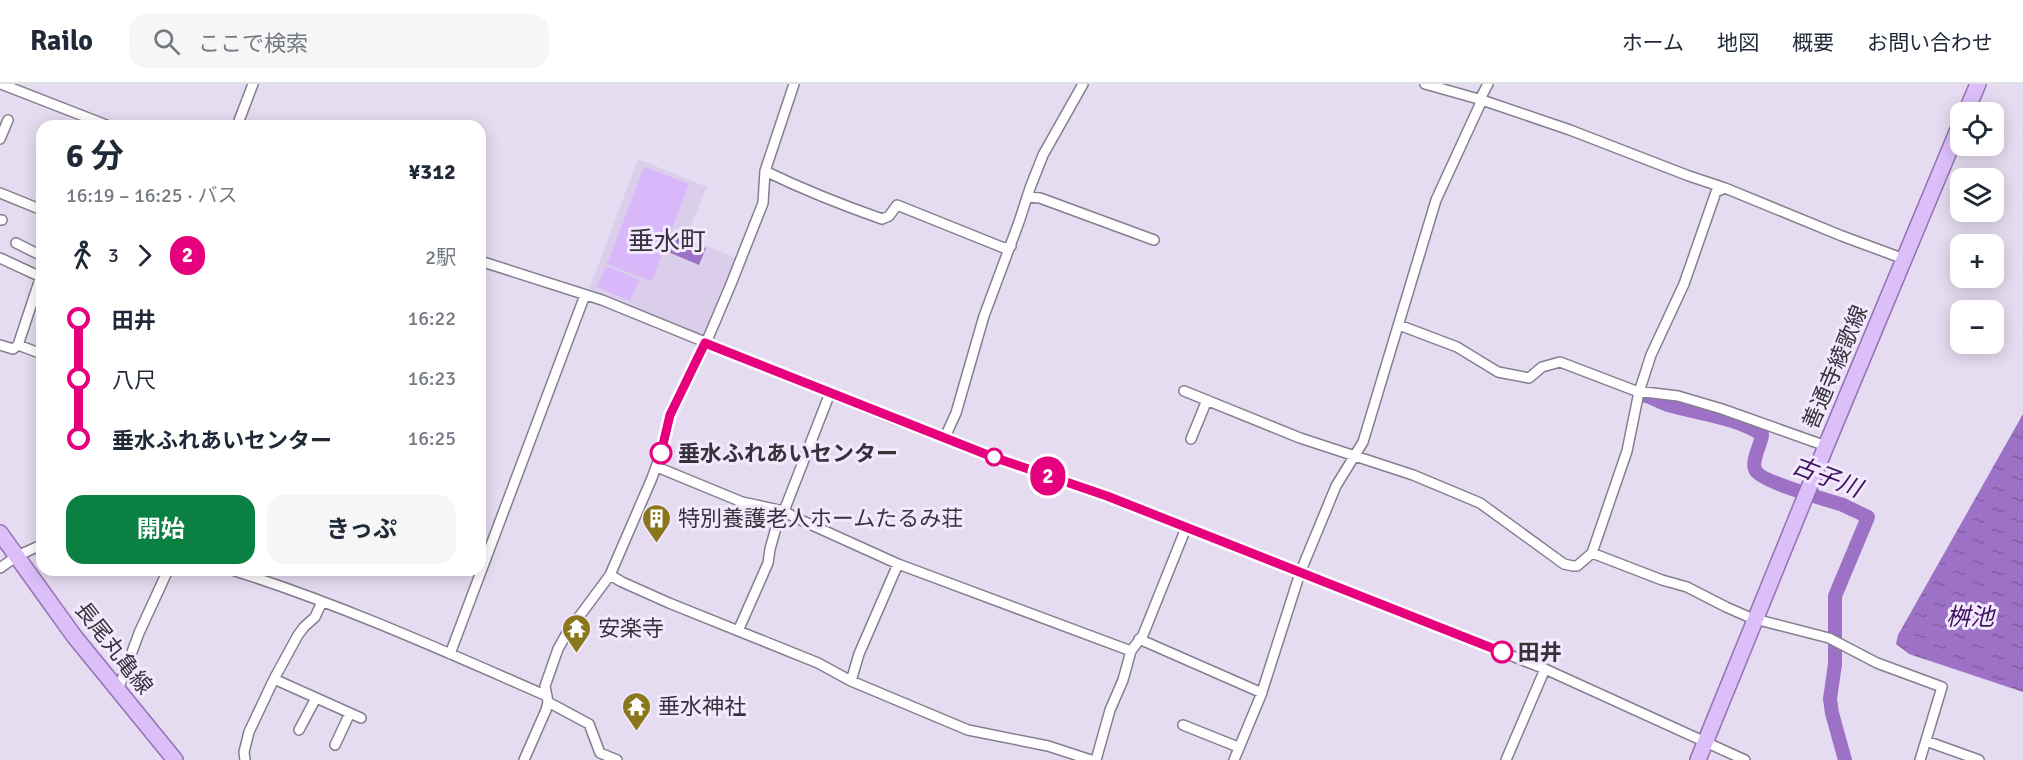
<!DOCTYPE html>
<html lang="ja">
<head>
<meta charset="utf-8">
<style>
	:root { --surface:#fff; --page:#f6f6f7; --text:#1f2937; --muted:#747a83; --line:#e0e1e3; --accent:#0b8043 }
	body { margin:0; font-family:Signika,"Noto Sans JP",sans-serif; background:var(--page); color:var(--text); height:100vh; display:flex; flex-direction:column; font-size:22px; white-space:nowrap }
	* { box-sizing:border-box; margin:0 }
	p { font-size:20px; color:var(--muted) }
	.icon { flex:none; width:33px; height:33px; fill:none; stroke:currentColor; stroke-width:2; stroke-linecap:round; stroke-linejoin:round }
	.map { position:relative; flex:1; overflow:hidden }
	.panel { position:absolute; left:36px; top:36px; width:450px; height:456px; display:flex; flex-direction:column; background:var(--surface); border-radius:18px; box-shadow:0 3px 15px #0003 }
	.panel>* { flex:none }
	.badge { padding:0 12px; border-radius:20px; font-size:21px; line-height:39px }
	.fabs { position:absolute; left:1950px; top:18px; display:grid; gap:12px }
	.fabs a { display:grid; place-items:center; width:54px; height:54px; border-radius:12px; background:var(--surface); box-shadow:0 3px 15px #0003; font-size:30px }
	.map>.badge { position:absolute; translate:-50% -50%; box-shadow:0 0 0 3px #fff }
	.legs { display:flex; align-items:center; gap:9px; height:66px; padding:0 30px; font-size:20px }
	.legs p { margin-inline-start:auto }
	.summary { display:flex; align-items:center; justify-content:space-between; height:102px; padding:0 30px }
	h1 { font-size:33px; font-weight:700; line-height:45px }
	.cta { display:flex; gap:12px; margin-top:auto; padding:12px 30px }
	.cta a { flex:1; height:69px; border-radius:18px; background:var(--accent); color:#fff; font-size:24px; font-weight:700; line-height:69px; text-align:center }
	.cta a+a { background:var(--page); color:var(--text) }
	ul { padding:0 30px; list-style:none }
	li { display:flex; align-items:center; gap:21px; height:60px; font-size:22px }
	li i { display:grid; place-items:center; width:9px; height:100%; margin:0 8px; background:currentColor }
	li i::after { content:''; width:15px; height:15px; margin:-8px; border:4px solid; border-radius:50%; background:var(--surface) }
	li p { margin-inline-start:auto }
	li:first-child i { background:linear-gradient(#0000 50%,currentColor 0) }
	li:last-child i { background:linear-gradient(currentColor 50%,#0000 0) }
	header { display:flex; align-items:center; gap:36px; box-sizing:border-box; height:84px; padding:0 30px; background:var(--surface); border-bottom:2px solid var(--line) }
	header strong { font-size:28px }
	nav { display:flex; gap:33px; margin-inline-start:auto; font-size:21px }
	.search { width:420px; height:54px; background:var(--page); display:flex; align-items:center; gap:15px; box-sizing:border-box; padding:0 21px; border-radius:18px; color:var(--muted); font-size:22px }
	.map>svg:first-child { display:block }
	.built { fill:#dbceea }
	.pitch { fill:#d8b8fb }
	.water { fill:url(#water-ripples) }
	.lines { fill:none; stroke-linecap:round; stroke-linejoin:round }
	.river { stroke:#9d72c6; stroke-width:14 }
	.minor-casing { stroke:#867d90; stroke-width:12 }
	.primary-casing { stroke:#9372b4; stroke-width:18 }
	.minor { stroke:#fff; stroke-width:9 }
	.primary { stroke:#dcbff9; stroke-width:15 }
	.line-1-casing { stroke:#fff; stroke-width:14 }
	.line-1 { stroke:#e6007e; stroke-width:9 }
	.stop-1-dot { fill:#fff; stroke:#e6007e; stroke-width:3 }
	.labels { text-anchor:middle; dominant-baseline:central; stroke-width:6; stroke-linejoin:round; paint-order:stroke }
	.street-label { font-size:22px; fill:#37333b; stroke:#f3e9fe }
	.stop-label { font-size:22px; font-weight:bold; fill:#37333b; stroke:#f3e9fe; text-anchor:start }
	.poi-label { font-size:22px; fill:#37333b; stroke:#f3e9fe; text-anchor:start }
	.water-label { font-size:24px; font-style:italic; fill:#3f125f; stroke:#f3e9fe }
	.quarter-label { font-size:26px; fill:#37333b; stroke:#f3e9fe }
</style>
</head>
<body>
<header>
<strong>Railo</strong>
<div class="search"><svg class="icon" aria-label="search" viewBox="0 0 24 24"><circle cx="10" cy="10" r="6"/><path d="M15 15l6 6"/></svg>ここで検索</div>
<nav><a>ホーム</a><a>地図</a><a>概要</a><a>お問い合わせ</a></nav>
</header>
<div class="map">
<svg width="2023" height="676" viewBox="0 0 2023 676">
	<defs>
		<pattern id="water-ripples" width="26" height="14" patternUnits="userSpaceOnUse" patternTransform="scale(1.5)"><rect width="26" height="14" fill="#9d72c6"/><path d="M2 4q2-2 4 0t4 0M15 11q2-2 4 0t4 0" fill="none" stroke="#815ea2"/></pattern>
	</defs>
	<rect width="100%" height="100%" fill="#e6dcf1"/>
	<path class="built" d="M638,75L707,103L686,153L736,174L701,257L588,209Z"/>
	<path class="pitch" d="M644,83L689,100L652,197L607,180Z
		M606,182L639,196L630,217L597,203Z"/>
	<path class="water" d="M675,151L706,164L699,181L668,168Z
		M2023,330V608L1909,570L1896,560L1898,551Z"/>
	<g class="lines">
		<path class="river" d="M1642,311C1652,313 1659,318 1668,321C1696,329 1739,334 1762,351C1761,361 1750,378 1756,387C1762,398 1828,416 1843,421C1851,425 1860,429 1868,433L1835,512V580L1830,615L1832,629L1845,676"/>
		<defs>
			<path id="minor" d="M1,0L109,42
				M1425,0L1482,16L1570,46L1689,92L1725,104L1842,152L1904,175L1906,178
				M1480,15L1488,0
				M237,42L253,0
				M0,55L8,36
				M765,87C804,106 842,121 882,135L889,132L897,121L1004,164L1011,162
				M0,109L42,126
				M1028,113L1040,114L1154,156
				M0,136H2
				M16,159L42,172
				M0,174L41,193
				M480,177L602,216L894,335L945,353L993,373L1107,412L1545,585L1745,676
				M1399,241L1457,263L1498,288L1529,294L1542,283L1560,278L1636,307L1678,312L1722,325L1826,362
				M0,261L13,265L18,261L42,189
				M18,261L42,270
				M1184,307L1300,354L1413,391L1480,419L1564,480L1573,482H1577L1592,469L1627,367L1639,308L1651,271L1684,200L1716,108L1725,104
				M945,353L956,329L984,232L1019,138L1030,104L1043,71L1083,0
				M1191,355L1207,316
				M657,383L742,418L784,427L794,433L898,480L1131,567
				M784,427L830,309
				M1592,469L1662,496L1687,503L1726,523L1751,534L1829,554L1877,579L1942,603L1920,676
				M0,484L17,472L39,462H42
				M232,486C340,520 444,567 547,612
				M610,491L622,498L669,519L818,579L851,597L968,646L1048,662L1091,676
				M738,547L768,479L770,465L781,426
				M1139,555L1262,609
				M450,570L585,211
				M274,595L361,634
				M851,597L859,570L898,480
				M118,606L139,549L168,486
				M548,618L589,640L600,669L617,676
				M1183,641L1238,663
				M299,646L316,614
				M1926,657L1979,676
				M335,661L350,629
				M245,676L244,668L249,648L274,595L298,551L304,543L315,533L322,518
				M524,676L546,626L548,618L545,602L558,565L567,549L610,491L652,394L661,369L670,331L706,259L731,200L763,119L765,87L794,0
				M1096,676L1110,626L1123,596L1131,567L1143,551L1186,444
				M1234,676L1261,611L1300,489L1336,402L1363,358L1436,116L1482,16
				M1506,676L1545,585"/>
			<path id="primary" d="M1966,28L1978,0
				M0,449L74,552L175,676
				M1698,676L1826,362L1960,41"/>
		</defs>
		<use href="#minor" class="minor-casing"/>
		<use href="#primary" class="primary-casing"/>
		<use href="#minor" class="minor"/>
		<use href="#primary" class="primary"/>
	</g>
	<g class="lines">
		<defs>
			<path id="line-1" d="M661,369L670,331L705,259L993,373L1107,412L1502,568"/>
		</defs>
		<use href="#line-1" class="line-1-casing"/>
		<use href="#line-1" class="line-1"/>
	</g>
	<defs>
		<symbol id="building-pin" viewBox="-11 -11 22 30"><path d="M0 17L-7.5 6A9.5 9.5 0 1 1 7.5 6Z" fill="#8a771c" stroke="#f3e9fe"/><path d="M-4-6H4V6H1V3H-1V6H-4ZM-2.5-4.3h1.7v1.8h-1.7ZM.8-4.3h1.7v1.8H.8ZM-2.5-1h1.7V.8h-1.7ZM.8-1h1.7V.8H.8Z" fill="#fff"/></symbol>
		<symbol id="temple-pin" viewBox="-11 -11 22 30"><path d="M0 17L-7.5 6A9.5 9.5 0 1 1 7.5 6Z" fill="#8a771c" stroke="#f3e9fe"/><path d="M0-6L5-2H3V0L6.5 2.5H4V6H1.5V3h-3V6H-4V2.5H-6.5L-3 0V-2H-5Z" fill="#fff"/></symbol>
	</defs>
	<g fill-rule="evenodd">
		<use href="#building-pin" x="640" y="418" width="33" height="45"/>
		<use href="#temple-pin" x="560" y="528" width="33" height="45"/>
		<use href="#temple-pin" x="620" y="606" width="33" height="45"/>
	</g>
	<g class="stop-1-dot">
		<circle cx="661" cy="369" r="10"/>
		<circle cx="994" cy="373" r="8"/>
		<circle cx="1502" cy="568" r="10"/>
	</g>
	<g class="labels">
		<g class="street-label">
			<text transform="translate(1835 283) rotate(-67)">善通寺綾歌線</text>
			<text transform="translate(114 564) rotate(52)">長尾丸亀線</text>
		</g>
		<g class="stop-label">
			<text x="678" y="369">垂水ふれあいセンター</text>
			<text x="1518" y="568">田井</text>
		</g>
		<g class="poi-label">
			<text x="678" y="434">特別養護老人ホームたるみ荘</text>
			<text x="598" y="544">安楽寺</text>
			<text x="658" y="622">垂水神社</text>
		</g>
		<g class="water-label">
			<text transform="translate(1827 393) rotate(21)">古子川</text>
			<text x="1970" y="533">桝池</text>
		</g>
		<g class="quarter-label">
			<text x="667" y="158">垂水町</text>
		</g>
	</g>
</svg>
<div class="fabs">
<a><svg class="icon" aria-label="locate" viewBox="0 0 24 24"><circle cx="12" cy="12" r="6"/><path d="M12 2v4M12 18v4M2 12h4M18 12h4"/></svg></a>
<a><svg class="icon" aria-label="layers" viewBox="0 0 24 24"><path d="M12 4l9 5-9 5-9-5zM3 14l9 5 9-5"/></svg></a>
<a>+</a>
<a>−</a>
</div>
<b class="badge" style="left:1048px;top:392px;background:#e6007e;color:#fff">2</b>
<section class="panel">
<div class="summary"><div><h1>6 分</h1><p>16:19 – 16:25 · バス</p></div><b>¥312</b></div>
<div class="legs"><svg class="icon" aria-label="walk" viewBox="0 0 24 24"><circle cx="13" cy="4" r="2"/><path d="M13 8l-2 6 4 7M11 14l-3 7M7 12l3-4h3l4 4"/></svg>3<svg class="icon" aria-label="forward" viewBox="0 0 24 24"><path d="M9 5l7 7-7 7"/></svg><b class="badge" style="background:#e6007e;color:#fff">2</b><p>2駅</p></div>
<ul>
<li><i style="color:#e6007e"></i><b>田井</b><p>16:22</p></li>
<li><i style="color:#e6007e"></i><span>八尺</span><p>16:23</p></li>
<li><i style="color:#e6007e"></i><b>垂水ふれあいセンター</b><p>16:25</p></li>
</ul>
<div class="cta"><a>開始</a><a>きっぷ</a></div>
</section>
</div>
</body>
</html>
